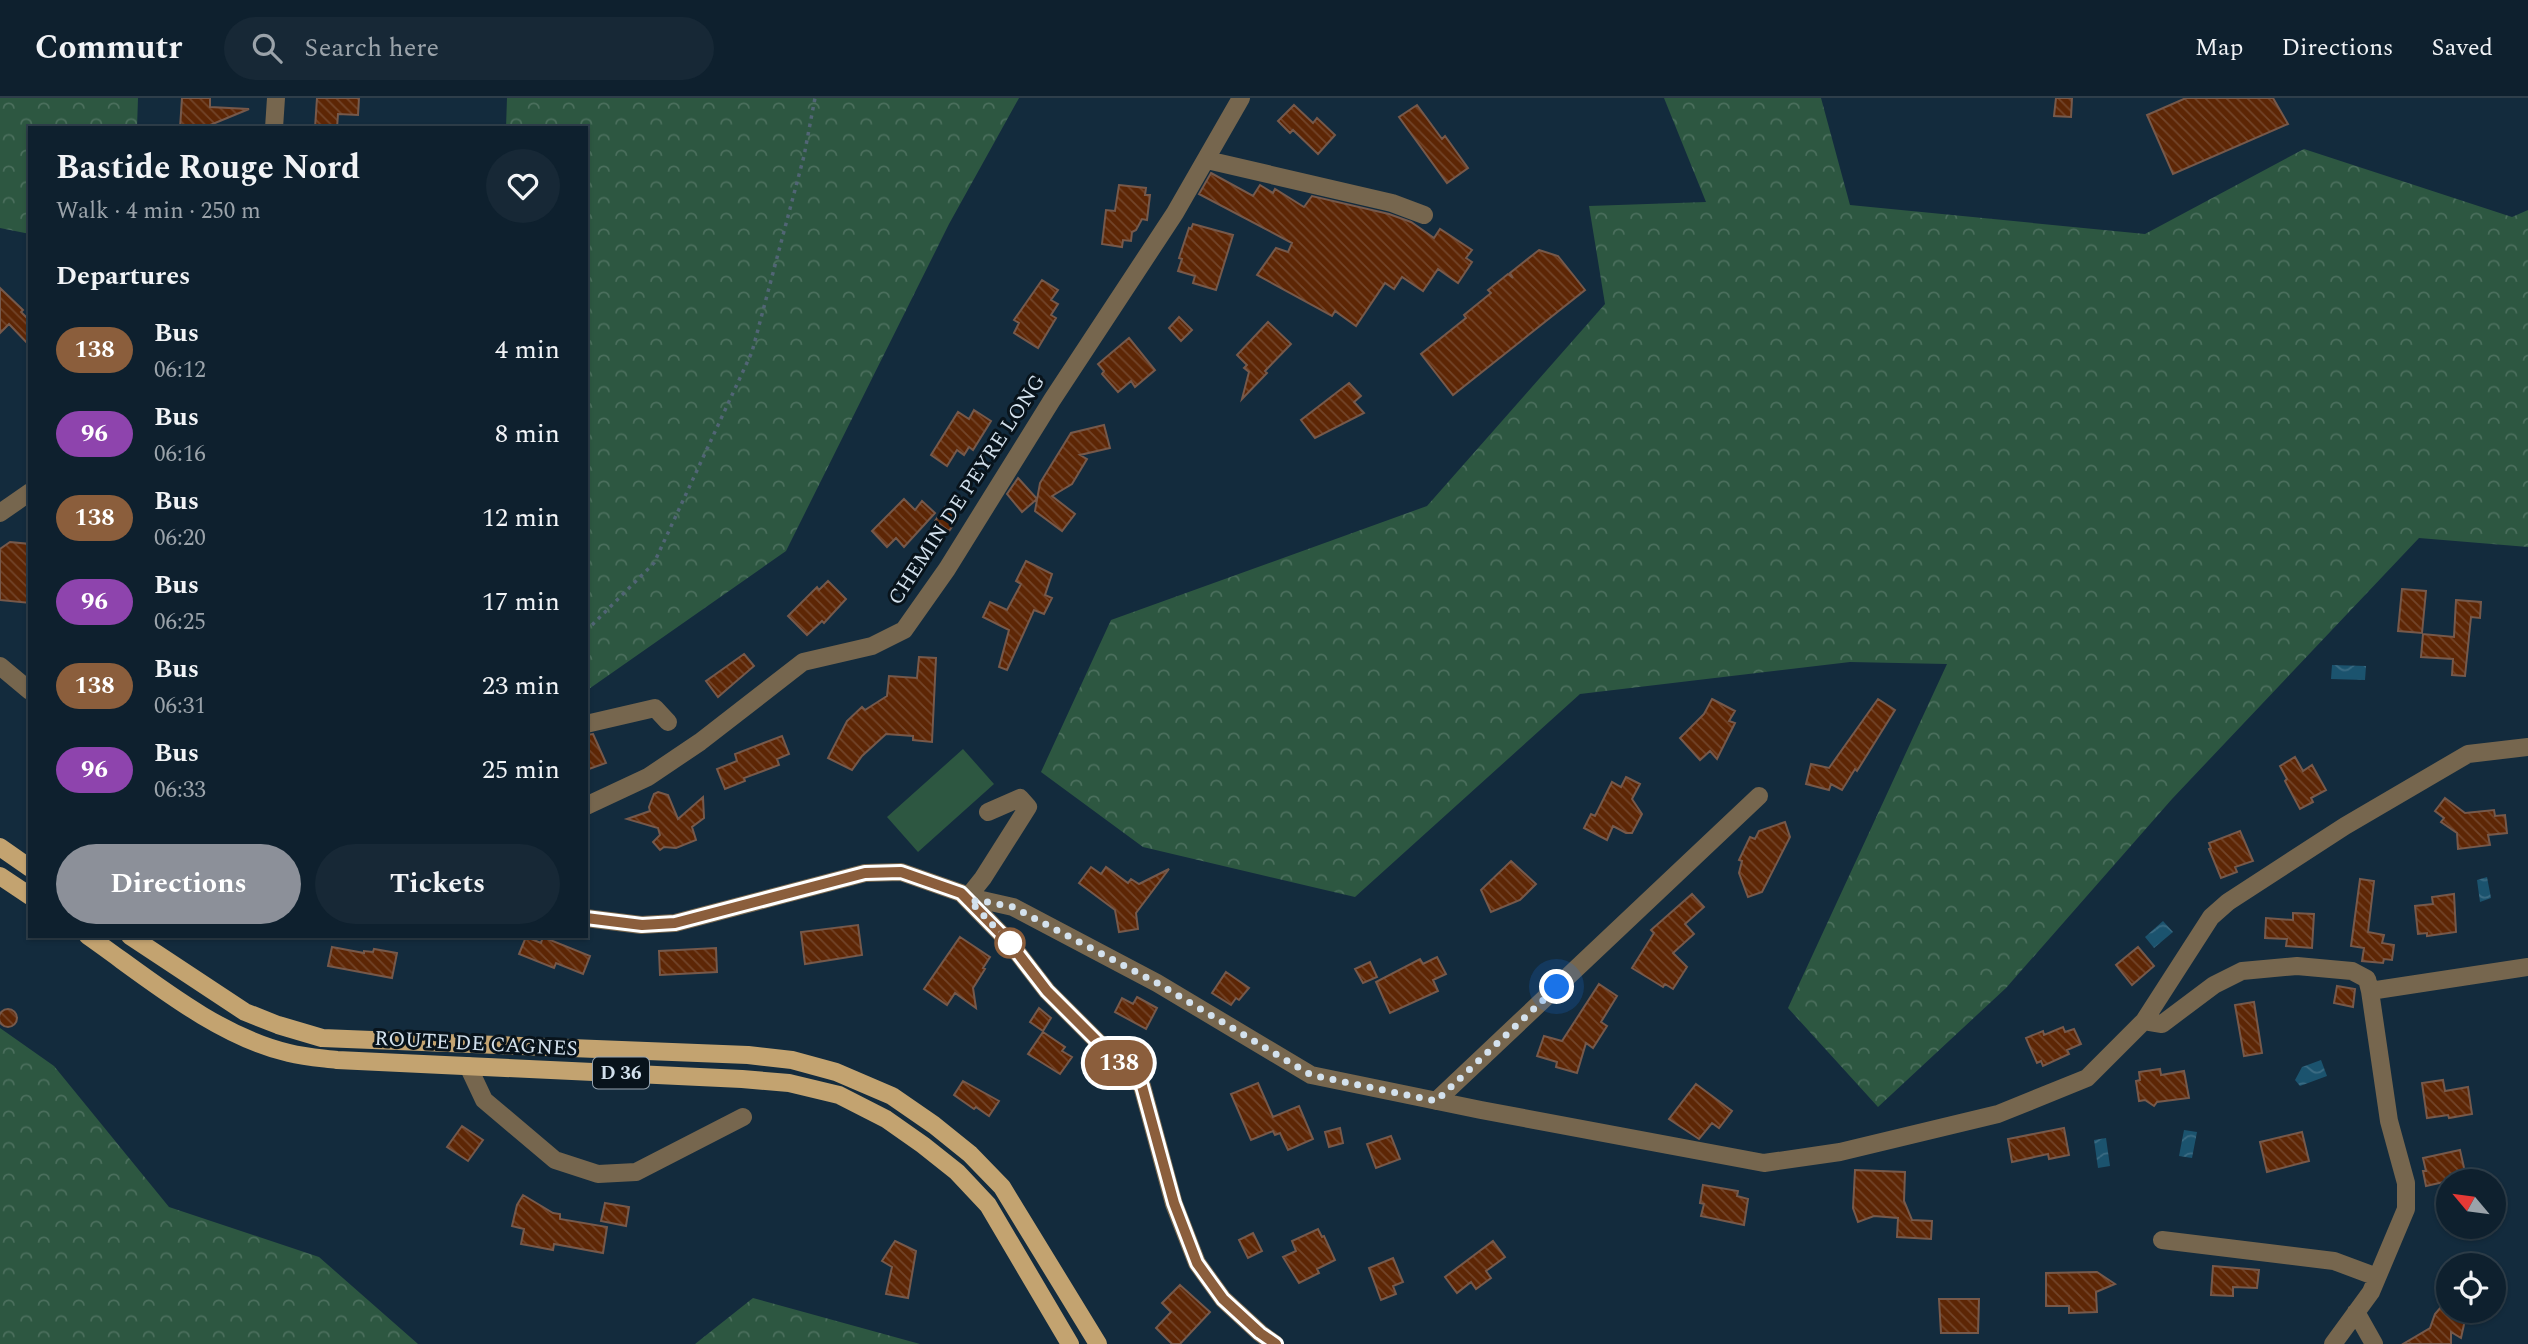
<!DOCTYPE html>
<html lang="en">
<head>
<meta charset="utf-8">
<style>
	:root { --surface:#0e202e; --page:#172836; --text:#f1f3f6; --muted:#9ba3aa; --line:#2e3e4a; --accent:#8c9099 }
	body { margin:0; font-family:Spectral,serif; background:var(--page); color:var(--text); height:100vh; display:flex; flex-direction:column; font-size:26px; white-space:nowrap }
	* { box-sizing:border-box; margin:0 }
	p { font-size:23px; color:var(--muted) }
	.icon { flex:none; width:38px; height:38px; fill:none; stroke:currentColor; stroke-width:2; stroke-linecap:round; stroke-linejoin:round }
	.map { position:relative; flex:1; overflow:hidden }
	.details { position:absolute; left:28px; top:28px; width:560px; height:812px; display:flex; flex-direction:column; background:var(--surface); border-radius:0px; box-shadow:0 2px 5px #0004,0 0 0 2px var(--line) }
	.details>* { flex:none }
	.badge { padding:0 14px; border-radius:23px; font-size:24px; line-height:46px }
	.needle { width:46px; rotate:299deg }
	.buttons { position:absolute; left:2436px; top:1071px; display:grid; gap:14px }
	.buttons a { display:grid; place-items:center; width:70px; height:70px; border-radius:50%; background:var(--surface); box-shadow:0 2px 5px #0004,0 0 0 2px var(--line); font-size:35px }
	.you { position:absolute; width:35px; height:35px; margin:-18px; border:5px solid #fff; border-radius:50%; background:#1a73e8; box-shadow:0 0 0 10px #1a73e833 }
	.map>.badge { position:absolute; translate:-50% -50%; box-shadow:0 0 0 4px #fff }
	h2 { padding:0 28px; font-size:26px; line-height:63px }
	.round { display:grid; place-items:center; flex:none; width:74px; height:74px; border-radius:37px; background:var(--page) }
	.head { display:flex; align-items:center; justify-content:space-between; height:119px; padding:0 28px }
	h1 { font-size:33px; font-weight:700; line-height:52px }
	.button { display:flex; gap:14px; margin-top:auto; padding:14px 28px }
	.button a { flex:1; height:80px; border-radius:42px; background:var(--accent); color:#fff; font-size:28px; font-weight:700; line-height:80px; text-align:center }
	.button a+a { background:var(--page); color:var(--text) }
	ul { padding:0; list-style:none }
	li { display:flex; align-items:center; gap:21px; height:84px; padding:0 28px }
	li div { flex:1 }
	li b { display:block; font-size:26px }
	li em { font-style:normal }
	li .badge { min-width:77px; font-weight:700; text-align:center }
	header { display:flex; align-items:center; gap:42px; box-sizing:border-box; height:98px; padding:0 35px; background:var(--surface); border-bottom:2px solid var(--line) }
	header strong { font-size:33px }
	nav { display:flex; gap:38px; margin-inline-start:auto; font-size:24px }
	.search { width:490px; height:63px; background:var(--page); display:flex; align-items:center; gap:18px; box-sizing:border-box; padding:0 24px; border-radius:38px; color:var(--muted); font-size:26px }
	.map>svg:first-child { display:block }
	.green { fill:#2d5741 }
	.forest { fill:url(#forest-crowns) }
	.water { fill:url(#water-waves) }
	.building { fill:url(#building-back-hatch); stroke:#76594b; stroke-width:2 }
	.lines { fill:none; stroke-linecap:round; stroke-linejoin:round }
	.path { stroke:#516575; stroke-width:3.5; stroke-dasharray:3.5 5; stroke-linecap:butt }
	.minor { stroke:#76664e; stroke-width:18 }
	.major { stroke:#c3a370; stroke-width:18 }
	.line-casing { stroke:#fff; stroke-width:16 }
	.line { stroke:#8b5e3c; stroke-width:10 }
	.walk { stroke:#d3e1ed; stroke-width:7; stroke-dasharray:0 12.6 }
	.stop-dot { fill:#fff; stroke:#8b5e3c; stroke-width:3.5 }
	.labels { text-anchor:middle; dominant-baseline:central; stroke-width:6; stroke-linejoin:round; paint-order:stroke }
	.shield { fill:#08131b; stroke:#96a3ae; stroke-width:2 }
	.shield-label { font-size:19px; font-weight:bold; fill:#d3e1ed }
	.street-label { font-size:21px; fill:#d3e1ed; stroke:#08131b }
</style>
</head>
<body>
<header>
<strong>Commutr</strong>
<div class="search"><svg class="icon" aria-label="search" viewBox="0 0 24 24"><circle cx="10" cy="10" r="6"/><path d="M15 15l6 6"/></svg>Search here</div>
<nav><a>Map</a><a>Directions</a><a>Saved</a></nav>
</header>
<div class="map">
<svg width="2528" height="1246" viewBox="0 0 2528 1246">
	<defs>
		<pattern id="forest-crowns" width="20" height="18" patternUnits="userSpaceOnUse" patternTransform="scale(1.75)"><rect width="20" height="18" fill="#2d5741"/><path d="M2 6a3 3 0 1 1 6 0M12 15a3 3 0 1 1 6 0" fill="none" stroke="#4b6f5d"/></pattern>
		<pattern id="water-waves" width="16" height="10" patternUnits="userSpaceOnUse" patternTransform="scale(1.75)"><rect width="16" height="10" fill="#1b536e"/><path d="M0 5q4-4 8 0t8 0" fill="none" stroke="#3b6b83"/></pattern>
		<pattern id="building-back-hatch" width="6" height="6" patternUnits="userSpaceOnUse" patternTransform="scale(1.75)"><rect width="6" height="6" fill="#5d2605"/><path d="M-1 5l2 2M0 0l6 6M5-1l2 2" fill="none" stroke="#73452a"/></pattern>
	</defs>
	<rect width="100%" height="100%" fill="#132b3d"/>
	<path class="green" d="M963,651L994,686L918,754L887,719Z"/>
	<path class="forest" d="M0,0H138L137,30H30V136L0,130Z
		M507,0H1019L949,126L786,453L586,593V30H506Z
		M1664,0H1821L1850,107L2145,136L2304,51L2512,119L2528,112V449L2419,440L2172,701L2006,890L1878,1009L1788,910L1947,566L1850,564L1580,596L1355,799L1143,749L1041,674L1111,522L1427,408L1605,206L1589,108L1706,104Z
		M0,930L54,968L169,1109L319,1159L418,1246H0Z
		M753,1200L920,1246H695Z"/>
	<path class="water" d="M2332,567L2366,568L2365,582L2331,581Z
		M2487,779L2491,800L2480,804L2477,782Z
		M2163,823L2173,834L2154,850L2145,839Z
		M2321,962L2327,978L2300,988L2295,982L2302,969Z
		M2184,1032L2197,1034L2192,1060L2179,1058Z
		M2106,1040L2110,1068L2098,1070L2094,1042Z"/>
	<path class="building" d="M182,0H210V9L249,11L203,30H180Z
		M317,0H359L358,17L338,16L337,30H315Z
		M2056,0H2072L2071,19L2054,18Z
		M2186,0H2273L2288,26L2173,76L2147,17Z
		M1294,7L1313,25L1317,20L1335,37L1318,56L1293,32L1290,35L1278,23Z
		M1417,7L1442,41L1445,38L1468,70L1447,85L1399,19Z
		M1211,75L1253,98L1260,87L1273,95L1275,91L1304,109L1312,98L1389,116L1411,124L1434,140L1440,131L1472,152L1466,160L1472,164L1458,185L1438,171L1423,193L1402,179L1394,191L1385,185L1356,228L1335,213L1332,218L1257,177L1276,150L1288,154L1292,145L1199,96Z
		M1119,87L1146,90L1145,97H1150L1147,122L1142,121L1136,132L1132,134L1131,143L1123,142L1122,149L1102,146L1106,112L1115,113Z
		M1193,126L1233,137L1216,192L1193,185L1195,178L1178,173L1182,161L1179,160L1189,130L1191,131Z
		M1539,152L1558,158L1585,192L1453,297L1421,256L1466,220L1464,217L1491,195L1488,192L1508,176L1513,180L1510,175Z
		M1042,182L1058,192L1051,202L1058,206L1051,217L1056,220L1038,250L1014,235L1019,225L1014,222Z
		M0,190L23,212L21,214L30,223V248L9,226L0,235Z
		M1179,219L1192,232L1181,243L1169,230Z
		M1268,224L1291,246L1265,273L1267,275L1242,301L1249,274L1244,270L1247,267L1237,257Z
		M1129,240L1155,272L1135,289L1131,283L1118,294L1102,276L1104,273L1098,266Z
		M1349,285L1361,298L1354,304L1364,315L1315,340L1301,322Z
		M974,312L991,323L973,352L969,349L964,357L957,352L947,368L931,357L958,314L969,321Z
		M1104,327L1110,350L1080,357L1087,361L1072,386L1052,398L1075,416L1062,433L1035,413L1040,385L1071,335Z
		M1018,380L1037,401L1022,414L1007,396Z
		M904,401L915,412L922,403L935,415L904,449L896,440L887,449L872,433Z
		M945,409L958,420L949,433L935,423Z
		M10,444L30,446V505L0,502V451Z
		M1026,463L1052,476L1045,497L1052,500L1044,516L1034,512L1007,572L999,569L1009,532L983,519L990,504L1007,512L1021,486L1016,483Z
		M828,483L846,501L824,525L822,523L807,537L788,518L817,489L819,492Z
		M2402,491L2426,493L2422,535L2398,533Z
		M2456,502L2481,504L2480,520L2471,519L2465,578L2452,577L2453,561L2421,559L2423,536L2454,539Z
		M744,556L754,568L718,599L706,583Z
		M919,559L936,560L932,644L913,642V638L886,636L862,658L852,672L828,660L847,623L862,609L865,612L887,598L889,578L917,580Z
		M1712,601L1735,613L1729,623L1735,625L1717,661L1710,653L1700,662L1680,640L1704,616Z
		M1878,601L1895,612L1857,673L1855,671L1842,692L1831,686L1829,692L1806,686L1811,666L1829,670Z
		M593,636L606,665L586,672V637Z
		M782,638L789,656L777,661L779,667L744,680L745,683L725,691L717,671L737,663L735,656Z
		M2295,659L2303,673L2312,667L2326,692L2311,700L2313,704L2300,711L2285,683L2287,681L2280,668Z
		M1626,679L1640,686L1632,701L1642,716L1632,735H1626L1613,728L1607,742L1584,730L1591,716L1595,718L1612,684L1621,689Z
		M658,694L668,697L678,721L703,699L704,720L692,729L696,742L676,750L664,749L660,752L653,744L660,737L658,730L627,721L650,713L649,709L654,696Z
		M2445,700L2465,715L2494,712L2495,718L2505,717L2507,735L2488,737L2490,747L2458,751L2457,735L2441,724L2444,720L2435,713Z
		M1785,724L1790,739L1762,794L1748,799L1739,775L1742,763L1739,762L1750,739L1755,741L1759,733Z
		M2240,733L2253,763L2235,769L2237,774L2221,780L2209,751L2211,750L2209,745Z
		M1511,763L1536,786L1520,802L1491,814L1481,792Z
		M1091,769L1101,776L1106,769L1128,785L1131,781L1139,786L1169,771L1136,815L1138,831L1119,834L1115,812L1079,785Z
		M2360,781L2374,783L2368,834L2384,837L2382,845L2394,847L2392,862L2384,861L2383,865L2362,863L2364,850L2351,848Z
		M1692,796L1704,809L1685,826L1694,836L1673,855L1687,869L1673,891L1665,886L1663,889L1632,870L1654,835L1651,832Z
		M2454,796L2456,834L2427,838V835L2418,836L2415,808L2433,806L2432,799Z
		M2293,815L2314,816L2312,850L2286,848L2287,841L2265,840L2266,820L2293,822Z
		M858,827L862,857L805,866L801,834Z
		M526,839L541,845L543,839L590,858L583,876L556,865L554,870L519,856Z
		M960,839L990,859L983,870L985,871L973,890L976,910L955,895L947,907L924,891Z
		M332,849L364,855V853L373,854L374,851L397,855L392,880L328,868Z
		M2138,849L2154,868L2132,887L2116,867Z
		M716,850L717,874L660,877L659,853Z
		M1437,859L1446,876L1433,882L1438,893L1390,915L1376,884L1420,861L1423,866Z
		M1370,864L1377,879L1363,885L1355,871Z
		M1226,874L1249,890L1239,902L1236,900L1231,907L1212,895Z
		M1599,886L1617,898L1601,924L1607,928L1593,950L1586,945L1577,975L1556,969L1557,964L1537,958L1544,938L1562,943Z
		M2337,888L2355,891L2353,909L2334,905Z
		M1137,899L1157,910L1146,931L1115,914L1122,900L1133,906Z
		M2254,904L2262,955L2244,958L2235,907Z
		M1039,910L1051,920L1043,933L1030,924Z
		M-1 920a9 9 0 1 1 18 0a9 9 0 1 1-18 0Z
		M2063,929L2065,934L2074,931L2081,946L2067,952L2069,956L2043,968L2041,963L2037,965L2026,940L2043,933L2044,937Z
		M1043,934L1065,949L1062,953L1072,959L1060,976L1028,956Z
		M2160,971L2161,977L2184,973L2189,1000L2157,1004L2154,1008L2145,1002L2139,1003L2136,983L2140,982L2139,974Z
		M2443,982L2445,993L2468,989L2472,1016L2449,1020L2448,1017L2427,1020L2422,985Z
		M963,983L999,1003L989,1018L976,1009L974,1011L954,997Z
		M1258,985L1273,1019L1299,1008L1313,1041L1288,1052L1280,1035L1275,1037L1273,1033L1251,1042L1231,996Z
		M1696,986L1732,1013L1719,1030L1712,1025L1699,1041L1669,1021Z
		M462,1028L483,1042L468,1063L447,1049Z
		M1340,1030L1343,1045L1329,1049L1325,1034Z
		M2064,1030L2069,1057L2049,1061L2048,1056L2012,1064L2008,1041Z
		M2302,1034L2309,1063L2267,1074L2260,1044Z
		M1391,1038L1400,1061L1376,1070L1367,1046Z
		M2460,1052L2467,1083H2448L2426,1088L2423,1073H2426L2423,1060Z
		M1855,1072L1905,1074L1904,1103L1912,1122L1932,1123L1931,1141L1897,1139L1898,1120L1874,1118L1858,1124L1853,1110Z
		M1703,1087L1738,1093L1737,1098L1748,1101L1744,1127L1701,1118L1704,1106L1700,1105Z
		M523,1097L553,1115L560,1116V1121L607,1129L603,1155L554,1146L553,1152L521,1146L524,1131L512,1128L517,1107Z
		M605,1105L629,1109L626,1128L601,1123Z
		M1318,1131L1322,1139L1324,1138L1335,1162L1317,1171L1319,1175L1299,1185L1283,1159L1296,1153L1292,1143Z
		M1253,1135L1262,1153L1248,1160L1239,1142Z
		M895,1143L916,1153L908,1200L886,1196L892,1169L882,1163Z
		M1493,1143L1505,1159L1486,1173L1491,1180L1476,1191L1471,1184L1457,1195L1445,1179Z
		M1393,1160L1403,1184L1393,1188L1396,1196L1381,1202L1369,1170Z
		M2213,1168L2259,1172L2257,1190L2233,1189V1198L2211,1197Z
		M2097,1174L2115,1186L2096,1194L2097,1214L2069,1215V1208H2046V1175Z
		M1180,1187L1210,1214L1180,1246H1172L1156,1230L1171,1214L1162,1205Z
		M1939,1201H1979L1978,1235H1941Z
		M2448,1201V1213H2467L2461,1240L2451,1234V1246H2403L2430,1230L2435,1216Z"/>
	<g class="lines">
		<path class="path" d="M586,533L654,465L752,254L804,58L815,0"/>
		<path class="minor" d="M274,30L276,0
			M1207,62L1392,105L1424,117
			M0,415L30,394
			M0,568L30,593
			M586,626L655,610L668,624
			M586,708L648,679L700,644L803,564L872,548L904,532L947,471L1052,302L1175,115L1241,0
			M967,800L983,780L1028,709L1020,700L988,714
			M970,803L982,802L1013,809L1157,885L1311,977L1481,1012L1764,1065L1840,1054L1998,1016L2087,980L2144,923L2162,926L2214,887L2242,873L2297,868L2352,873L2367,881L2370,893L2389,1023L2406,1085V1111L2371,1194L2333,1246
			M586,820L641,827L675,825L865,775L901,774L961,795L1010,845L1047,893L1142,988L1174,1106L1197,1165L1223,1201L1260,1235L1275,1246
			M2370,893L2528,869
			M2144,923L2211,819L2228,804L2345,728L2468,656L2528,649
			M468,968L484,1002L555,1062L598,1076L636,1074L743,1019
			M1436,1003L1759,698
			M2162,1142L2334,1163L2377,1179
			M2356,1214L2374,1246"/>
		<path class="major" d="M0,749L30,770
			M0,778L30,798
			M88,838C148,880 216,938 289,955C305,959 321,960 337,962L742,981L789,985L839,997L886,1021L923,1047L957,1074L988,1107L1070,1246
			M130,838L245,914L278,927L322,940L748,957L792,962L836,974L892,998L934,1027L970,1056L1002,1089L1098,1246"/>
	</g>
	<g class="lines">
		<defs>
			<path id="line" d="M586,820L642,827L675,825L865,775L901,774L961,795L1010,845L1047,893L1142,988L1174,1105L1197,1165L1223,1201L1260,1235L1276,1246"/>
		</defs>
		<use href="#line" class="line-casing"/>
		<use href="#line" class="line"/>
		<path class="walk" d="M1010,845L970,803H982L1013,809L1157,885L1311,977L1436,1003L1557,889"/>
	</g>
	<circle class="stop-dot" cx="1010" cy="845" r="14"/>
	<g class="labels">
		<rect class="shield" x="593" y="959.5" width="56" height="31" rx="5"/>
		<g class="shield-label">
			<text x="621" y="975">D 36</text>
		</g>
		<g class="street-label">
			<text transform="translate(967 392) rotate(-57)">CHEMIN DE PEYRE LONG</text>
			<text transform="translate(476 946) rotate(3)">ROUTE DE CAGNES</text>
		</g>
	</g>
</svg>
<div class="buttons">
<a><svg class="needle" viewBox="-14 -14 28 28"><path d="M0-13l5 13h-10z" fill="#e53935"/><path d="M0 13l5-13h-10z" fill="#9ba3aa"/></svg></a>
<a><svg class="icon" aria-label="locate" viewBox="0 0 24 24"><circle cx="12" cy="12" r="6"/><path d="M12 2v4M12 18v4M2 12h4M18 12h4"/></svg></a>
</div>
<div class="you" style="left:1557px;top:889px"></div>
<b class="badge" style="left:1119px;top:965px;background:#8b5e3c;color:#fff">138</b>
<section class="details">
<div class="head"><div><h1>Bastide Rouge Nord</h1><p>Walk · 4 min · 250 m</p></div><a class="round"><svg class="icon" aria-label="heart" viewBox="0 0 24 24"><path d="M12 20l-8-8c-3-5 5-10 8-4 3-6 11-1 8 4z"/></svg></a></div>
<h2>Departures</h2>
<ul>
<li><span class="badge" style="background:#8b5e3c;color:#fff">138</span><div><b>Bus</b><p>06:12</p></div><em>4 min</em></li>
<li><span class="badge" style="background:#8e44ad;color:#fff">96</span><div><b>Bus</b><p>06:16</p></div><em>8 min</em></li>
<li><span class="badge" style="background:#8b5e3c;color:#fff">138</span><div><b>Bus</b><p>06:20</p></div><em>12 min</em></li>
<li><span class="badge" style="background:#8e44ad;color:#fff">96</span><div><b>Bus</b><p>06:25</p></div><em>17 min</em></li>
<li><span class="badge" style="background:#8b5e3c;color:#fff">138</span><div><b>Bus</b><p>06:31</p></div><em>23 min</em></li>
<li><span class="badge" style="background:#8e44ad;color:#fff">96</span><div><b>Bus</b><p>06:33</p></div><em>25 min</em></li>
</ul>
<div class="button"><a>Directions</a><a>Tickets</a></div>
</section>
</div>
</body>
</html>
